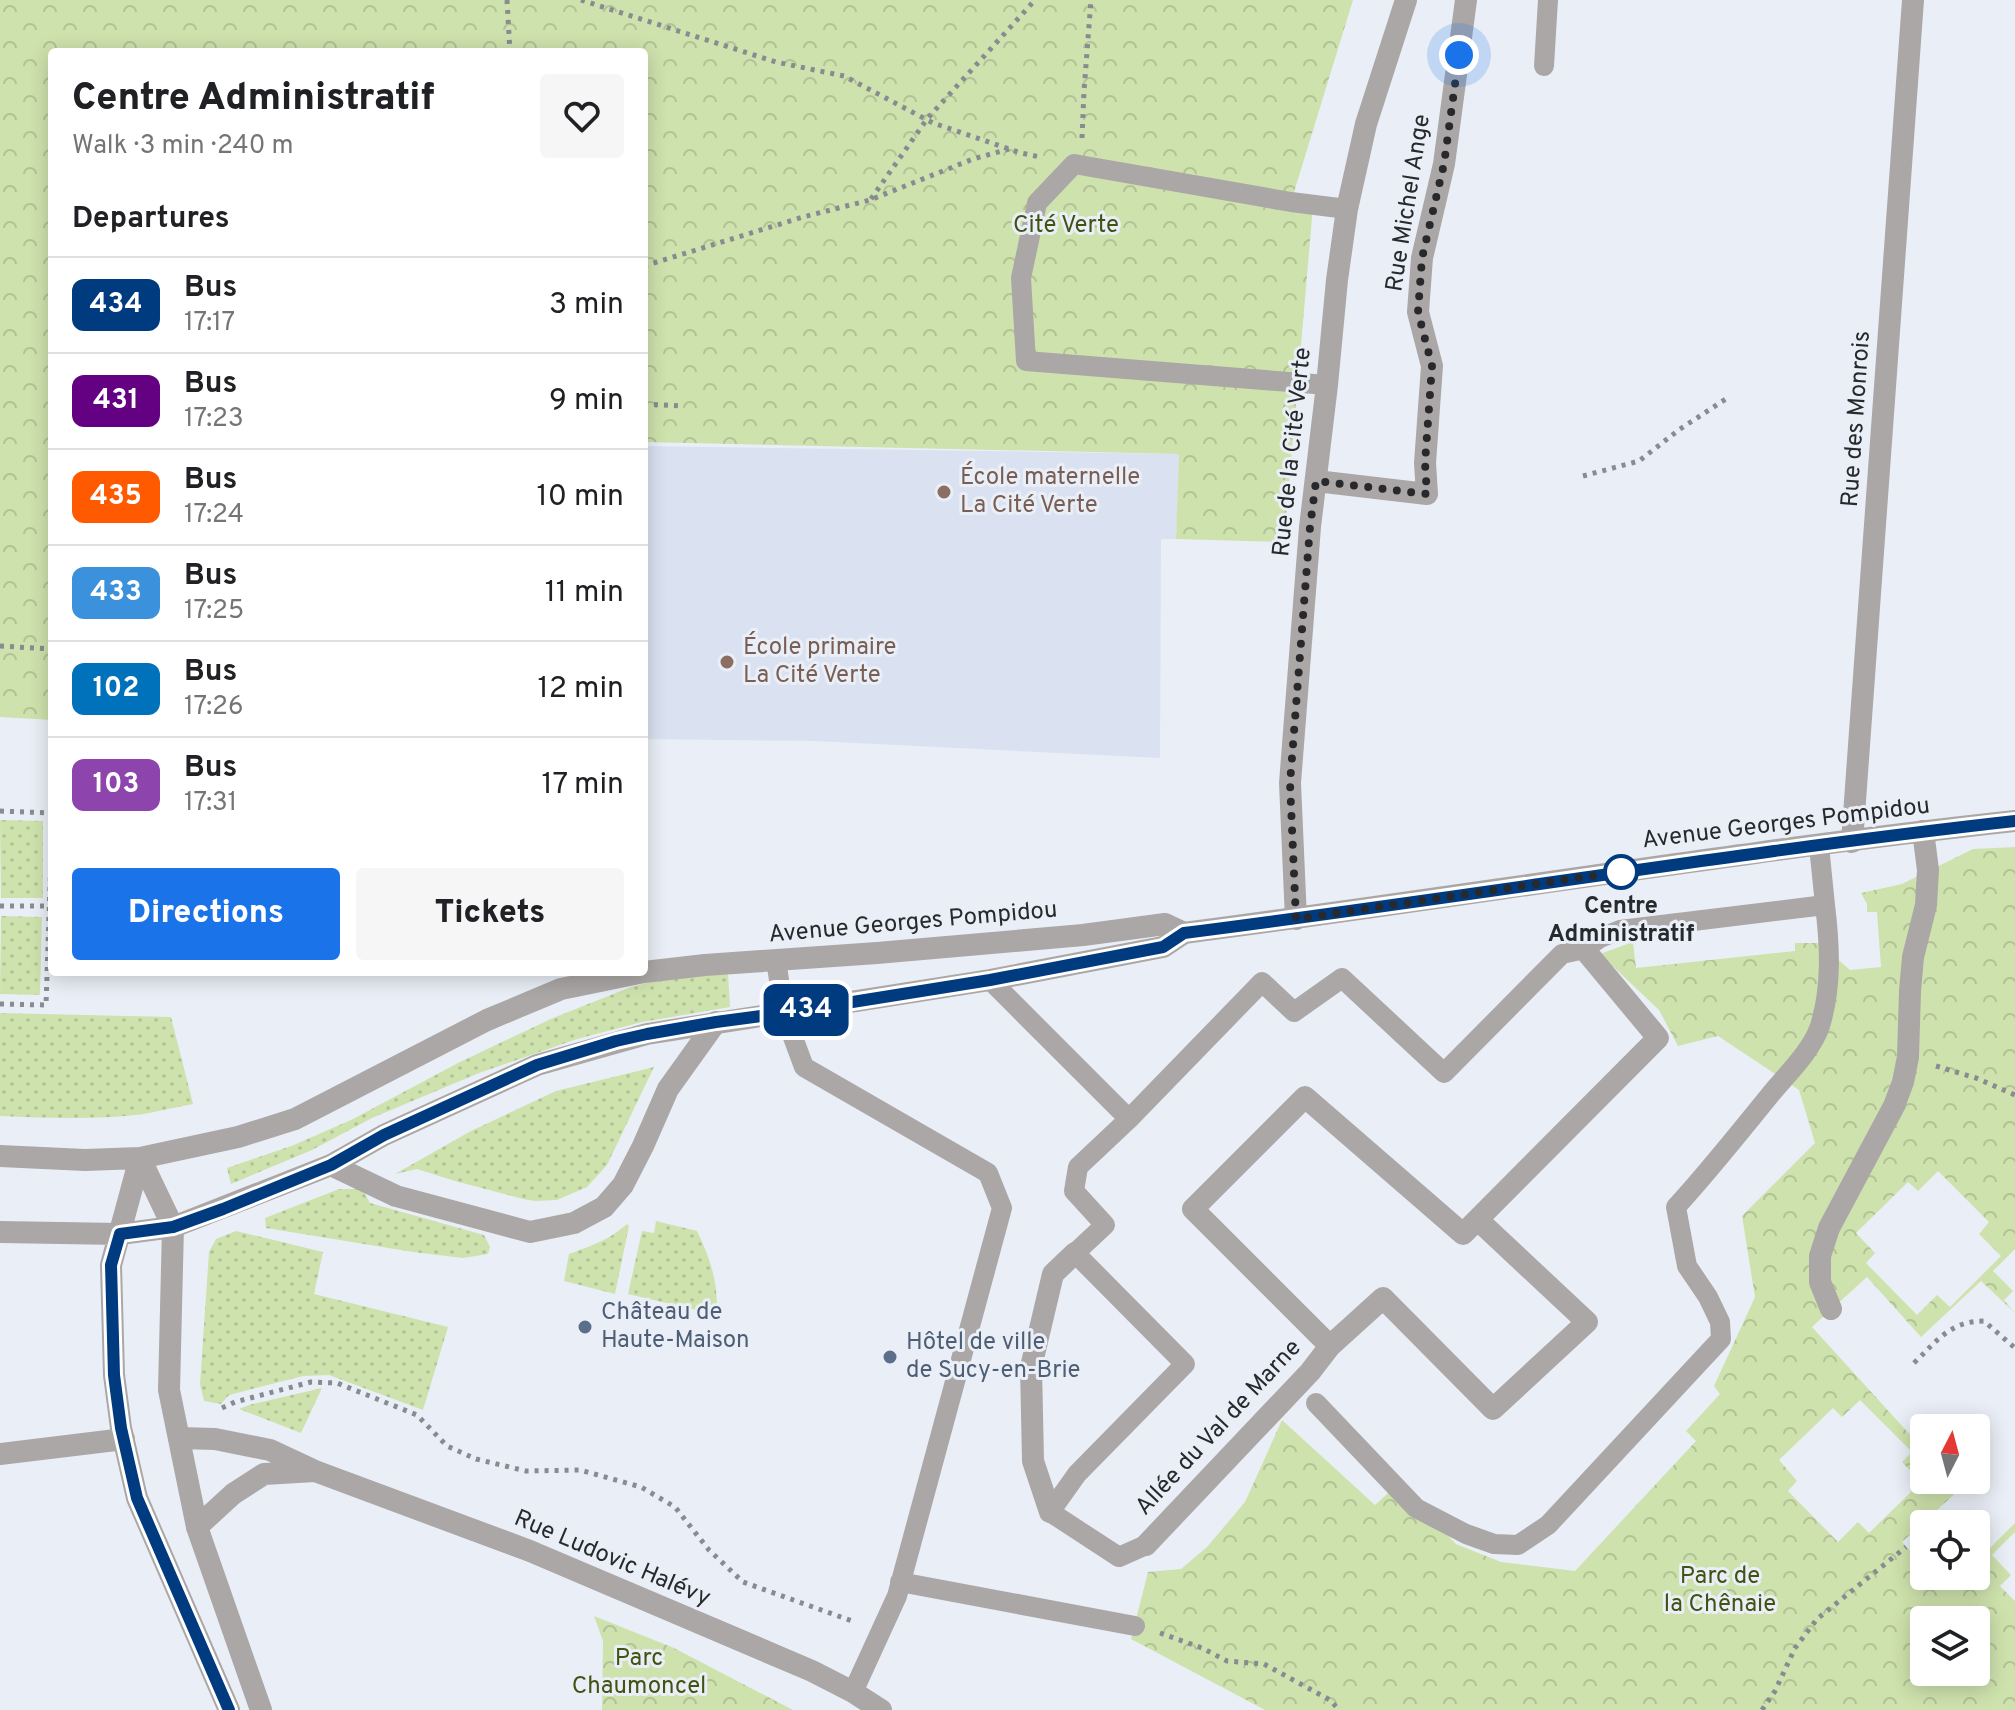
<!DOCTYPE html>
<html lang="en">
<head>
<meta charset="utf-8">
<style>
	:root { --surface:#fff; --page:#f6f6f6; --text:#202124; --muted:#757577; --line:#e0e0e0; --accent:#1a73e8 }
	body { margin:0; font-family:Overpass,sans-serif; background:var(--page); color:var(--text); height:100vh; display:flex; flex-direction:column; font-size:30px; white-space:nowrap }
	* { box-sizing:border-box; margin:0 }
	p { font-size:26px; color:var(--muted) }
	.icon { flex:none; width:44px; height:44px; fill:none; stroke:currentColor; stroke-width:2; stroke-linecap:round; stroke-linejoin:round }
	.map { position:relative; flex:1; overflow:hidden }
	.details { position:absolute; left:48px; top:48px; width:600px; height:928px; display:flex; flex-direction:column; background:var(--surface); border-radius:8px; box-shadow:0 4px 20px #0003 }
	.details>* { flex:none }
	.badge { padding:0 16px; border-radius:12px; font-size:28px; line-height:52px }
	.needle { width:52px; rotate:6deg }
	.tools { position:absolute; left:1910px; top:1414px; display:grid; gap:16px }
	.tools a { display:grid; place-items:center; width:80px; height:80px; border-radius:8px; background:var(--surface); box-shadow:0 4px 20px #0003; font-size:40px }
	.you { position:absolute; width:40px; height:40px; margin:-20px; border:6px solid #fff; border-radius:50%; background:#1a73e8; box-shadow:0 0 0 12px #1a73e833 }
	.map>.badge { position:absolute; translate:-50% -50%; box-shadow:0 0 0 4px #fff }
	h2 { padding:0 24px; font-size:30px; line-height:72px }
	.round { display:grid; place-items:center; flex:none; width:84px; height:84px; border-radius:8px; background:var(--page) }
	.headline { display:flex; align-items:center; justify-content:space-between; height:136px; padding:0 24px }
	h1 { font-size:38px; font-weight:800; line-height:60px }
	.cta { display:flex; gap:16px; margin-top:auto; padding:16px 24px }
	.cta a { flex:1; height:92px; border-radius:8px; background:var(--accent); color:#fff; font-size:32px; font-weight:800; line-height:92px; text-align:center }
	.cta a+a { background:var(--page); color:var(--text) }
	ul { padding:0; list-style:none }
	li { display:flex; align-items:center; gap:24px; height:96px; padding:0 24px; border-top:2px solid var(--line) }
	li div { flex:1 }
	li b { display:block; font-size:30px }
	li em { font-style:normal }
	li .badge { min-width:88px; font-weight:700; text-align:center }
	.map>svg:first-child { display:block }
	.built { fill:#dae2f1 }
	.grass { fill:url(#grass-dots) }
	.park { fill:url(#park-crowns); fill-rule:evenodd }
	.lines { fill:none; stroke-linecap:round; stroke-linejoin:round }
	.path { stroke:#888b91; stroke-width:5; stroke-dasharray:4 6; stroke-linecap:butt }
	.service { stroke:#aba7a7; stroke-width:20 }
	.pedestrian { stroke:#aba7a7; stroke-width:22 }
	.minor { stroke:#aba7a7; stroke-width:22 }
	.tertiary { stroke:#aba7a7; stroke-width:22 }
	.line-casing { stroke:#fff; stroke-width:18 }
	.line { stroke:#003b80; stroke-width:12 }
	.walk { stroke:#27292c; stroke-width:8; stroke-dasharray:0 14.4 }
	.education-dot { fill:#8d6e63; stroke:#eaeff7; stroke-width:3 }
	.stop-dot { fill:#fff; stroke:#003b80; stroke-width:4 }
	.service-dot { fill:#5c6f8a; stroke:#eaeff7; stroke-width:3 }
	.labels { text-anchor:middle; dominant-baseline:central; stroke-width:6; stroke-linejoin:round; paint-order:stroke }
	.street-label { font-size:24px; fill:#27292c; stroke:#eaeff7 }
	.park-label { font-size:24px; fill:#405312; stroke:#eaeff7 }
	.education-label { font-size:24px; fill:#785e54; stroke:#eaeff7; text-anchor:start }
	.stop-label { font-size:24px; font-weight:bold; fill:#27292c; stroke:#eaeff7 }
	.service-label { font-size:24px; fill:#4e5e75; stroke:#eaeff7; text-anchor:start }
</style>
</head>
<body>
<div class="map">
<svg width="2015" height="1710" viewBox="0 0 2015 1710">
	<defs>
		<pattern id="grass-dots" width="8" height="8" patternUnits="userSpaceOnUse" patternTransform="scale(2)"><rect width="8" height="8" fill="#cee2ad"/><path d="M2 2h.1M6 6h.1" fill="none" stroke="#b1c295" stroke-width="1.8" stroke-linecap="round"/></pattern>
		<pattern id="park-crowns" width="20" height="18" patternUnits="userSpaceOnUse" patternTransform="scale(2)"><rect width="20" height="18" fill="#cee2ad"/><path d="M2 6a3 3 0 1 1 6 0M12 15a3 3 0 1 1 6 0" fill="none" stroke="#b1c295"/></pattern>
	</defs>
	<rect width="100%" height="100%" fill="#eaeff7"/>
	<path class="built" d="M644,446L1180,454L1176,539H1161L1160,758L815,741L644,739Z"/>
	<path class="grass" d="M0,820L43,821V898H1Z
		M1,916L42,917L40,995L0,994Z
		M728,973L730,1007L642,1022L577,1039L479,1073L372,1118L312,1150L231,1184L227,1168L294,1145L353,1119L458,1063L553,1018L631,987L670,977Z
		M0,1013L171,1017L193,1104C177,1107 160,1111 144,1114C96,1120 48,1118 0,1116Z
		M654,1067L607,1165L587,1187L557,1200L535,1201L523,1199L455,1181L417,1169L395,1174L471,1131L556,1091Z
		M339,1189H362L370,1203L484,1235L490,1247L488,1254L463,1258L413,1252L266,1228L265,1218Z
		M656,1221L697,1231C711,1260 718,1282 717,1315L628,1294L642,1231L654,1233Z
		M627,1224L629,1226L615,1294L564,1281L569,1254C590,1246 610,1240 627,1224Z
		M236,1231L323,1252L314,1294L448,1327L423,1410L329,1375L303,1376L229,1395L221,1404L204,1401L200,1384L209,1252L216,1239Z
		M322,1388L301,1433L239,1409L249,1405Z"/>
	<path class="park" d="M0,0H1353L1291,202L1313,206L1284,542L1176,539L1179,454L644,442V52H52V720L0,717Z
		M2015,847V1249L1993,1271L2013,1291L2004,1300L2015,1313L1981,1281L1921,1337L1867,1277L1812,1327L1924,1450V1480H1952L1960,1489L1902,1542L1924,1565V1576H1935L1948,1589L1962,1576H1976V1562L2015,1523V1532L1992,1555L2011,1575L2000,1586L2015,1601V1710H1265L1131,1639L1148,1572L1181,1569L1207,1547L1245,1502L1282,1420L1375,1505L1398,1484L1456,1544L1501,1562L1575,1571L1696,1441L1686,1431L1720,1394L1714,1386L1755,1297L1742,1216L1815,1143L1799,1090L1718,1036L1678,1046L1659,1010L1600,954L1633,942L1636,968L1795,951V943H1819L1850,970L1881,967L1877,912H1867V904L1861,893L1902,884L1973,849ZM1938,1171L1989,1222L1979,1234L2001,1256L1950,1307L1937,1295L1917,1315L1866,1263L1875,1253L1856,1233L1908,1182L1918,1191ZM1860,1400L1912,1452L1902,1462L1921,1482L1869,1533L1858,1522L1838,1542L1788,1491L1797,1481L1779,1460L1833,1408L1842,1417ZM1924,1620H1976V1672H1924Z
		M594,1616L674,1648L793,1710H602L603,1641Z"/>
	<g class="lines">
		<path class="path" d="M507,0L510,52
			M581,0L776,62L844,76L933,123L1021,153L1040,157
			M1082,138L1084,91L1091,0
			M871,199L927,119L1035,0
			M644,266L803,217L870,200L973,159L1009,149
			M644,404L682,406
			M1583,476L1639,461L1680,429L1729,397
			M0,646L52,649
			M644,754H651
			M0,811L52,813
			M0,906H49
			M0,1004L46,1005L52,828
			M1936,1066L1976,1078L2015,1095
			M1914,1363C1937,1341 1950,1321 1984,1321L2015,1348
			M222,1408L235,1402L311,1382L337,1383L417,1415L447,1446L476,1459L526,1471L580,1470L641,1487L675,1507L709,1550L743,1582L855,1622
			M1160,1633L1202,1648L1227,1661L1264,1664L1330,1700L1339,1710
			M1762,1710L1775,1691L1795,1648L1817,1619L1906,1547"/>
		<path class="service" d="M1544,66L1548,0
			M1327,385L1026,361L1021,278L1037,203L1074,164L1291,202L1347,209
			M776,960L784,1013L804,1067L988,1173L1002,1208L897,1596L853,1692
			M990,980L1129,1119L1262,982L1294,1012L1342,978L1444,1073L1562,954L1584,949L1600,938L1620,930L1825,905L1819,846
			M1129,1119L1078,1167L1074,1191L1105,1225L1075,1253L1185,1364L1077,1474L1050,1512L1119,1557L1146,1545
			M1316,1403L1416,1508L1466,1534L1494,1544L1518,1545L1548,1525L1721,1339L1720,1322L1708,1297L1687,1266L1676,1207C1709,1171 1739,1133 1770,1095C1787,1074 1811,1052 1820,1026C1832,986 1830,946 1825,905
			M900,1582L1135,1626"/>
		<path class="pedestrian" d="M1478,1220L1587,1322L1493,1409L1383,1298L1330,1346L1193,1209L1305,1097L1463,1234L1658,1038L1584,949
			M0,1454L124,1439
			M1146,1545L1310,1372L1330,1346"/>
		<path class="minor" d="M1316,481L1427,494L1425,463L1432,366L1418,312L1422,258L1444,164L1466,0
			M1852,842L1913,0
			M1296,919L1290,783L1310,527L1327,385L1337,280L1347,209L1366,124L1406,0
			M331,1165L396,1196L530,1232L574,1223L604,1207L623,1185L643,1146L668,1089L716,1022
			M1831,1309L1820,1282V1256L1829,1228L1894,1106L1903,1082L1908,1057L1910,991L1913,957L1926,905L1928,870L1923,831
			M179,1438L215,1439L270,1450L315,1471L264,1474L233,1494L197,1527
			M315,1471L530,1551L812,1671L853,1692L881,1710
			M1050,1512L1033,1461L1031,1367L1053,1274L1075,1253"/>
		<path class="tertiary" d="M644,972L705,965L877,953L1083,935L1165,924L1184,933
			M0,1156L85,1160L140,1158L238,1137L295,1119L487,1020L561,989L644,972
			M140,1158L111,1265L114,1375L121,1428L137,1498L229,1710
			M140,1158L173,1227L169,1390L197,1527L261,1710
			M0,1232L120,1234L173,1227L331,1165L384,1135L537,1065L647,1034L990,980L1163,947L1184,933C1461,897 1737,851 2015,821"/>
	</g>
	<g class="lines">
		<defs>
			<path id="line" d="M229,1710L137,1498L121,1428L114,1375L111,1265L120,1234L173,1227L223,1209L331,1165L384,1135L537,1065L616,1041L647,1034L716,1022L784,1013L990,980L1163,947L1184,933C1461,898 1737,852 2015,821"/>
		</defs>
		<use href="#line" class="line-casing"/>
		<use href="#line" class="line"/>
		<path class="walk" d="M1459,55L1444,164L1422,258L1418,312L1432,366L1425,463L1427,494L1316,481L1310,527L1290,783L1296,919L1625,871L1621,872"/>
	</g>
	<g class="education-dot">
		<circle cx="944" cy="492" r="8"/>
		<circle cx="727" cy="662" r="8"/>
	</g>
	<circle class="stop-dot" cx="1621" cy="872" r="16"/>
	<g class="service-dot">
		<circle cx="585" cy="1327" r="8"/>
		<circle cx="890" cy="1357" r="8"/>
	</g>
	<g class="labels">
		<g class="street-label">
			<text transform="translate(1409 203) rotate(-81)">Rue Michel Ange</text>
			<text transform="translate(1857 419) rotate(-86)">Rue des Monrois</text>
			<text transform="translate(1293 452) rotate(-84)">Rue de la Cité Verte</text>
			<text transform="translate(1786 824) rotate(-7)">Avenue Georges Pompidou</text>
			<text transform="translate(913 923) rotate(-5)">Avenue Georges Pompidou</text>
			<text transform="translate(1219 1428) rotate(-47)">Allée du Val de Marne</text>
			<text transform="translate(612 1559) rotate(23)">Rue Ludovic Halévy</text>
		</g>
		<g class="park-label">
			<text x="1066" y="226">Cité Verte</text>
			<text x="1720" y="1577">Parc de<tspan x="1720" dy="28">la Chênaie</tspan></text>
			<text x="639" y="1659">Parc<tspan x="639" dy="28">Chaumoncel</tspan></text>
		</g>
		<g class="education-label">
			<text x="960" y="478">École maternelle<tspan x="960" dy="28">La Cité Verte</tspan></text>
			<text x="743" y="648">École primaire<tspan x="743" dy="28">La Cité Verte</tspan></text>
		</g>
		<g class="stop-label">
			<text x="1621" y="907">Centre<tspan x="1621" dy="28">Administratif</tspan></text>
		</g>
		<g class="service-label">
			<text x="601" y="1313">Château de<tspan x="601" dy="28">Haute-Maison</tspan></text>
			<text x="906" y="1343">Hôtel de ville<tspan x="906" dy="28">de Sucy-en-Brie</tspan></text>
		</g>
	</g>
</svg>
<div class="tools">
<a><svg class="needle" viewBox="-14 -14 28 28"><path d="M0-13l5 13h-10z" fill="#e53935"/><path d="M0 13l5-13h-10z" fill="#757577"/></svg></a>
<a><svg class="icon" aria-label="locate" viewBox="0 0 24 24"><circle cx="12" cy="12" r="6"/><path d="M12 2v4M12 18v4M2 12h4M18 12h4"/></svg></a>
<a><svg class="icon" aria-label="layers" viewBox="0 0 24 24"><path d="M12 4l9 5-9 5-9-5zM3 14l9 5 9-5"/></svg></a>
</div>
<div class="you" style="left:1459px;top:55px"></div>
<b class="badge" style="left:806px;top:1010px;background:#003b80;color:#fff">434</b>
<section class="details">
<div class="headline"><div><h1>Centre Administratif</h1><p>Walk · 3 min · 240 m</p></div><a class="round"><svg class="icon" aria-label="heart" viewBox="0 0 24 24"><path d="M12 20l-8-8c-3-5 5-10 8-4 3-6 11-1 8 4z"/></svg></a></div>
<h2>Departures</h2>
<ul>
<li><span class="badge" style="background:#003b80;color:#fff">434</span><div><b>Bus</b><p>17:17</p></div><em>3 min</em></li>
<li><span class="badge" style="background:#640082;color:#fff">431</span><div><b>Bus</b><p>17:23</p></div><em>9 min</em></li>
<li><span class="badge" style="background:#ff5a00;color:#fff">435</span><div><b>Bus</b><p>17:24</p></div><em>10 min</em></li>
<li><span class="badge" style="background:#3c91dc;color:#fff">433</span><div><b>Bus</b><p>17:25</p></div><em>11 min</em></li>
<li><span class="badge" style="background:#0072bc;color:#fff">102</span><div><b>Bus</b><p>17:26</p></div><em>12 min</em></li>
<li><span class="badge" style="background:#8e44ad;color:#fff">103</span><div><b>Bus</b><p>17:31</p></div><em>17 min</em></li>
</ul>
<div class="cta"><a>Directions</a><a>Tickets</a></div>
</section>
</div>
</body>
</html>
